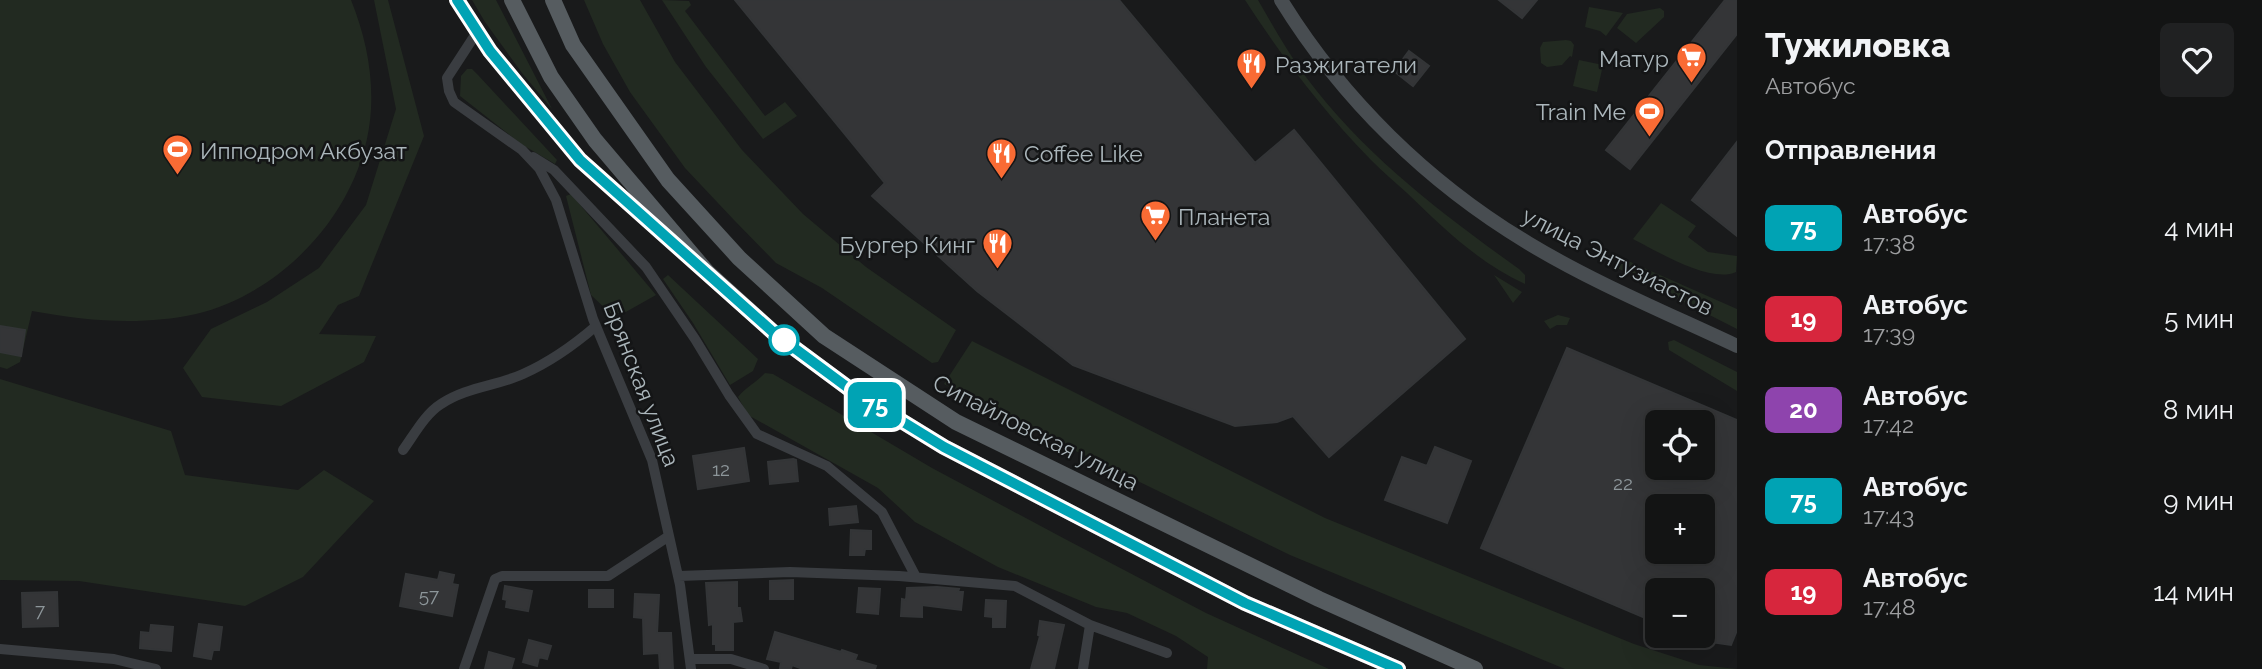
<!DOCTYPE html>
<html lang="ru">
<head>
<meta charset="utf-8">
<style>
	:root { --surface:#131414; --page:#202122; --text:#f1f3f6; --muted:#9d9ea0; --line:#323334 }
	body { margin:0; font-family:Raleway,sans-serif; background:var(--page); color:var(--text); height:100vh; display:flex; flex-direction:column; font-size:26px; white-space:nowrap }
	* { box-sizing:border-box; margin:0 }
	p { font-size:23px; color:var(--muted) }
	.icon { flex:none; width:38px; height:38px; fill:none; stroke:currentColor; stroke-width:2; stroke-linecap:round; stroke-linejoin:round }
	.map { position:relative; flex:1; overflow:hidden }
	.side { display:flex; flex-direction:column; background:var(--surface); width:525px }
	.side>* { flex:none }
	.badge { padding:0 14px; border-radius:10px; font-size:24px; line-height:46px }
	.tools { position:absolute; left:1645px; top:410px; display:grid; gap:14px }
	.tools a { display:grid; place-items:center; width:70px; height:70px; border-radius:10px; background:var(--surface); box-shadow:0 7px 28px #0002,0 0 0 2px var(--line); font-size:35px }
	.map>.badge { position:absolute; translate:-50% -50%; box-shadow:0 0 0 4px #fff }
	h2 { padding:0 28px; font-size:26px; line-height:63px }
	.round { display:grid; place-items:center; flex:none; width:74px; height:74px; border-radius:10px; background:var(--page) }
	.summary { display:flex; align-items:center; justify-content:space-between; height:119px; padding:0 28px }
	h1 { font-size:33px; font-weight:800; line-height:52px }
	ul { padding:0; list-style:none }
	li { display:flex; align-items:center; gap:21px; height:91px; padding:0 28px }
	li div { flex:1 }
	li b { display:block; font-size:26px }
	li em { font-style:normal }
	li .badge { min-width:77px; font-weight:700; text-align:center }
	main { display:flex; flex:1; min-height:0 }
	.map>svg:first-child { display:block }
	.green { fill:#222a21 }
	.building { fill:#343537; stroke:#333537; stroke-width:2; fill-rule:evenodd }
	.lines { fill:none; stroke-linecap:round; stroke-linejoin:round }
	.minor { stroke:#3a3d41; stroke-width:10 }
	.secondary { stroke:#484d51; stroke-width:14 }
	.primary { stroke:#565c60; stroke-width:16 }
	.line-casing { stroke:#fff; stroke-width:16 }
	.line { stroke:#00a3b4; stroke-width:10 }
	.stop-dot { fill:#fff; stroke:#00a3b4; stroke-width:3.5 }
	.labels { text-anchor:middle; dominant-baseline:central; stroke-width:5; stroke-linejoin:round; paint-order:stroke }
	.number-label { font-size:19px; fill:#8d969a }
	.poi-label { font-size:23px; fill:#abb6bb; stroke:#141516; text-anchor:start }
	.street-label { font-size:23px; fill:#abb6bb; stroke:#141516 }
</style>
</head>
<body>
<main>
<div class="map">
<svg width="1737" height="669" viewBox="0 0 1737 669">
	<rect width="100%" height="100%" fill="#191a1b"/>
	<path class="green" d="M0,0H351C365,35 373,71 371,109C366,204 287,292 196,314C141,326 87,321 32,311L20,362L7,369L0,367Z
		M374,0H388L424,136L359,296L338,305L319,334L376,336L364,362L281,406L202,397L183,368L211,329L267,302L319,268L366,205L396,109Z
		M472,0H496L552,109L522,73L485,22Z
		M584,0H640L675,62L742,150L803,214L866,267L956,330L938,362L932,363L822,288L776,263L734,220L685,168L630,92L603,44Z
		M662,0L689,1L691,5L685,11L765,116L785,102L797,116L763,139L706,67Z
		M1245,0H1258C1273,26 1288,53 1306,77C1364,155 1441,213 1519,269L1525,275V284C1479,263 1443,228 1407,193C1395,182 1383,172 1371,160C1324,112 1281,56 1245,0Z
		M1589,7L1623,13L1606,36L1600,31L1585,27Z
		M1660,8L1664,11V17L1636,43L1617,28L1627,14Z
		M1566,40L1571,41L1574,45L1572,57L1570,56L1562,65L1547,67L1541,63L1540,48L1543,42Z
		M1579,60L1603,65L1597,92L1573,86Z
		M467,69H472L478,75L557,160L555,164L521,144L460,96L461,76Z
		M571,194L656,295L624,313H610L591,295L566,196Z
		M1661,203L1696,226L1688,237L1708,252L1737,256L1736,272C1710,284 1657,251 1633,239Z
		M1626,260L1737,309V329L1619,269L1618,264L1621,261Z
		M668,275L758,359L753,371L730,385L693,323L663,279Z
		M1494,275L1522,292L1513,303Z
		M1558,315L1570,318L1567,325H1557L1550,329L1544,321Z
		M1674,340L1737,372V391L1669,350L1668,342Z
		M972,341L1325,518L1634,644L1699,665L1737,669H1565L1290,555L973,401L944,384Z
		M765,373L773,374L932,468L1065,539L1206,613L1329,669H1207L1208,657L1176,636L1127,613L1096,607L998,567L915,522L878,488L748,415L738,397C746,387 757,382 765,373Z
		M0,379L171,431L185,475L298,490L324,470L374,501L303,577L245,606L79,581L0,580Z"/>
	<path class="building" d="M735,0H1119L1255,163L1294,130L1465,339L1329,457L1293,416L1277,422L1235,426L1073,365L977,291L872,196L885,183Z
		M1499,0H1537L1522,18Z
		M1725,0H1737V34L1630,169L1606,150Z
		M1409,51L1429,66L1413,86L1394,71Z
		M1737,142V236L1692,200Z
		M0,326L25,330L21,356L0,352Z
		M1567,348L1737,420V630L1731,645L1703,641V590H1657V623L1481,548ZM1657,422H1703V467H1657ZM1657,506H1703V551H1657Z
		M1435,447L1471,461L1447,523L1385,500L1402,457L1427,466Z
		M744,448L749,481L698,489L693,456Z
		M793,459L796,460L798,481L770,484L768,462Z
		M856,506L858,522L830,525L829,509Z
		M851,530L871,531V549H865L864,555H850Z
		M440,572L454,575L452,584L458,585L452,616L400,606L406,574L438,580Z
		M793,580V599H770V581Z
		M737,582V608H740L742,621L733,622V650H716V644H713V624L709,625L706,583Z
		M505,586L532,591L528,611L506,607L507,600L503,599Z
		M937,587L959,589L958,592H963L961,610L922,605V617L901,616L902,599L906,600L907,588Z
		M859,588L880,589L878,614L857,612Z
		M589,590H613V607H589Z
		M57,592L58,626L23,627L22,593Z
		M635,594L659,595L657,633H671L673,669H660L659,653L644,654L643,618L634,617Z
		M986,600L1006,601L1005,627H993V617L985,616Z
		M1040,621L1064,625L1054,669H1031L1040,636L1038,635Z
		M199,624L222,627L219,650H213L211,659L194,656Z
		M151,625L173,627L171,651L140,648L141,632L150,633Z
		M775,632L841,652L842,650L857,655L855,660L876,666L875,669H803L792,665L791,669L780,668L781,662L767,659Z
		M529,640L551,646L547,659L539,657L537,666L523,662Z
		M489,652L514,659L511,669H485Z"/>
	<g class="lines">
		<path class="minor" d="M477,32L447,78L449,91L454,102L522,150L539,168L556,200L593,319L652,460L680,585L691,669
			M533,157L554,170L646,267L695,339L729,395L757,434L827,466L882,512L916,577
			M403,450C414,435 425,414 441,404C466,387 497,386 523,374C550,362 574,345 596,326
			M679,576L790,572L899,576L1015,586L1090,625L1167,653
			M0,649L114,659L156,669
			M690,659H731L764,669
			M464,669L495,579L502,576H608L669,536
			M1083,669L1090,625"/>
		<path class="secondary" d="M457,0L490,51L580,160L679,248
			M1281,0C1342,99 1428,183 1528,243C1594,283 1667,313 1737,346"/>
		<path class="primary" d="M512,0L551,77L595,140L707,272L774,333L851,390L944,447L1245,603L1398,669
			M553,0L573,45L668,180L739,258L824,336L956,422L1319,599L1475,669"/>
	</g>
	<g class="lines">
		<defs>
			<path id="line" d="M457,0L490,51L580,160L774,333L851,390L944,447L1245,603L1398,669"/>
		</defs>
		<use href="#line" class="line-casing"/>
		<use href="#line" class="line"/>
	</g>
	<defs>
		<symbol id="supermarket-pin" viewBox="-11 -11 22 30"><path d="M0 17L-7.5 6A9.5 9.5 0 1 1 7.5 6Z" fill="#f96b34" stroke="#141516"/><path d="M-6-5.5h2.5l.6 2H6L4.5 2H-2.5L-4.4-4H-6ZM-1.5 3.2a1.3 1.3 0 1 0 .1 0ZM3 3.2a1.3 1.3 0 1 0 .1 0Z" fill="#fff"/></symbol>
		<symbol id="restaurant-pin" viewBox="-11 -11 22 30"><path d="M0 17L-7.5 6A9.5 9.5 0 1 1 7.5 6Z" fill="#f96b34" stroke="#141516"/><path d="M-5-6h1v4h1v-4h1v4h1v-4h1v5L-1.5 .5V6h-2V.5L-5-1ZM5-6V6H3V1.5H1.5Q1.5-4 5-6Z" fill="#fff"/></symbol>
		<symbol id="stadium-pin" viewBox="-11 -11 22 30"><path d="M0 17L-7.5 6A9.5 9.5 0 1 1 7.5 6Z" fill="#f96b34" stroke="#141516"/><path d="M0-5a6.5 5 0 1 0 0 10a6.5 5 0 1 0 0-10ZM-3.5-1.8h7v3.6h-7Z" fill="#fff"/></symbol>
	</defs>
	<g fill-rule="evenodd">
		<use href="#supermarket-pin" x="1674" y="40" width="35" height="47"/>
		<use href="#restaurant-pin" x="1234" y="46" width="35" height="47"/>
		<use href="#stadium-pin" x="1632" y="94" width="35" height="47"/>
		<use href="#stadium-pin" x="160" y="132" width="35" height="47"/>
		<use href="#restaurant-pin" x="984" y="136" width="35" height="47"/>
		<use href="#supermarket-pin" x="1138" y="198" width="35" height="47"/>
		<use href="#restaurant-pin" x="980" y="226" width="35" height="47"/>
	</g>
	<circle class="stop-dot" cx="784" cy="340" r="14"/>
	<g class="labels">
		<g class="number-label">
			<text x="721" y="469">12</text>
			<text x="1623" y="483">22</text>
			<text x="429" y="595">57</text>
			<text x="40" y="610">7</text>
		</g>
		<g class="poi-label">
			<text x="1669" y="58" text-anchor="end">Матур</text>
			<text x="1275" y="64">Разжигатели</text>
			<text x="1626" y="111" text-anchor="end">Train Me</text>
			<text x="200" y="150">Ипподром Акбузат</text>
			<text x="1024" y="153">Coffee Like</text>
			<text x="1178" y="216">Планета</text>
			<text x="975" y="244" text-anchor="end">Бургер Кинг</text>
		</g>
		<g class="street-label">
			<text transform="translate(1618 261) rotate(27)">улица Энтузиастов</text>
			<text transform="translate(642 384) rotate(69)">Брянская улица</text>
			<text transform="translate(1036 432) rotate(27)">Сипайловская улица</text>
		</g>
	</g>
</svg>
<div class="tools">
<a><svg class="icon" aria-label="locate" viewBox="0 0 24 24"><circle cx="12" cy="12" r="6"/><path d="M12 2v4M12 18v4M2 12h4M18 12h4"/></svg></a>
<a>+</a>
<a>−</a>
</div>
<b class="badge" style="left:875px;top:405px;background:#00a3b4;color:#fff">75</b>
</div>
<section class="side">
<div class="summary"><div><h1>Тужиловка</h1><p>Автобус</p></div><a class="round"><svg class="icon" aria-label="heart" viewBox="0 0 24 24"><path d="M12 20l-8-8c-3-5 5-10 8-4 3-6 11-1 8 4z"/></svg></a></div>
<h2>Отправления</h2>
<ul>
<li><span class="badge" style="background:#00a3b4;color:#fff">75</span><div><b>Автобус</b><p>17:38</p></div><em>4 мин</em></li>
<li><span class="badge" style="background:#d7263d;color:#fff">19</span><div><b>Автобус</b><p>17:39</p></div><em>5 мин</em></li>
<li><span class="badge" style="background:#8e44ad;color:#fff">20</span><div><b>Автобус</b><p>17:42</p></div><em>8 мин</em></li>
<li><span class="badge" style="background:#00a3b4;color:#fff">75</span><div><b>Автобус</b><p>17:43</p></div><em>9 мин</em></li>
<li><span class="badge" style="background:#d7263d;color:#fff">19</span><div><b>Автобус</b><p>17:48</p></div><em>14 мин</em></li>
</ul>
</section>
</main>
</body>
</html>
